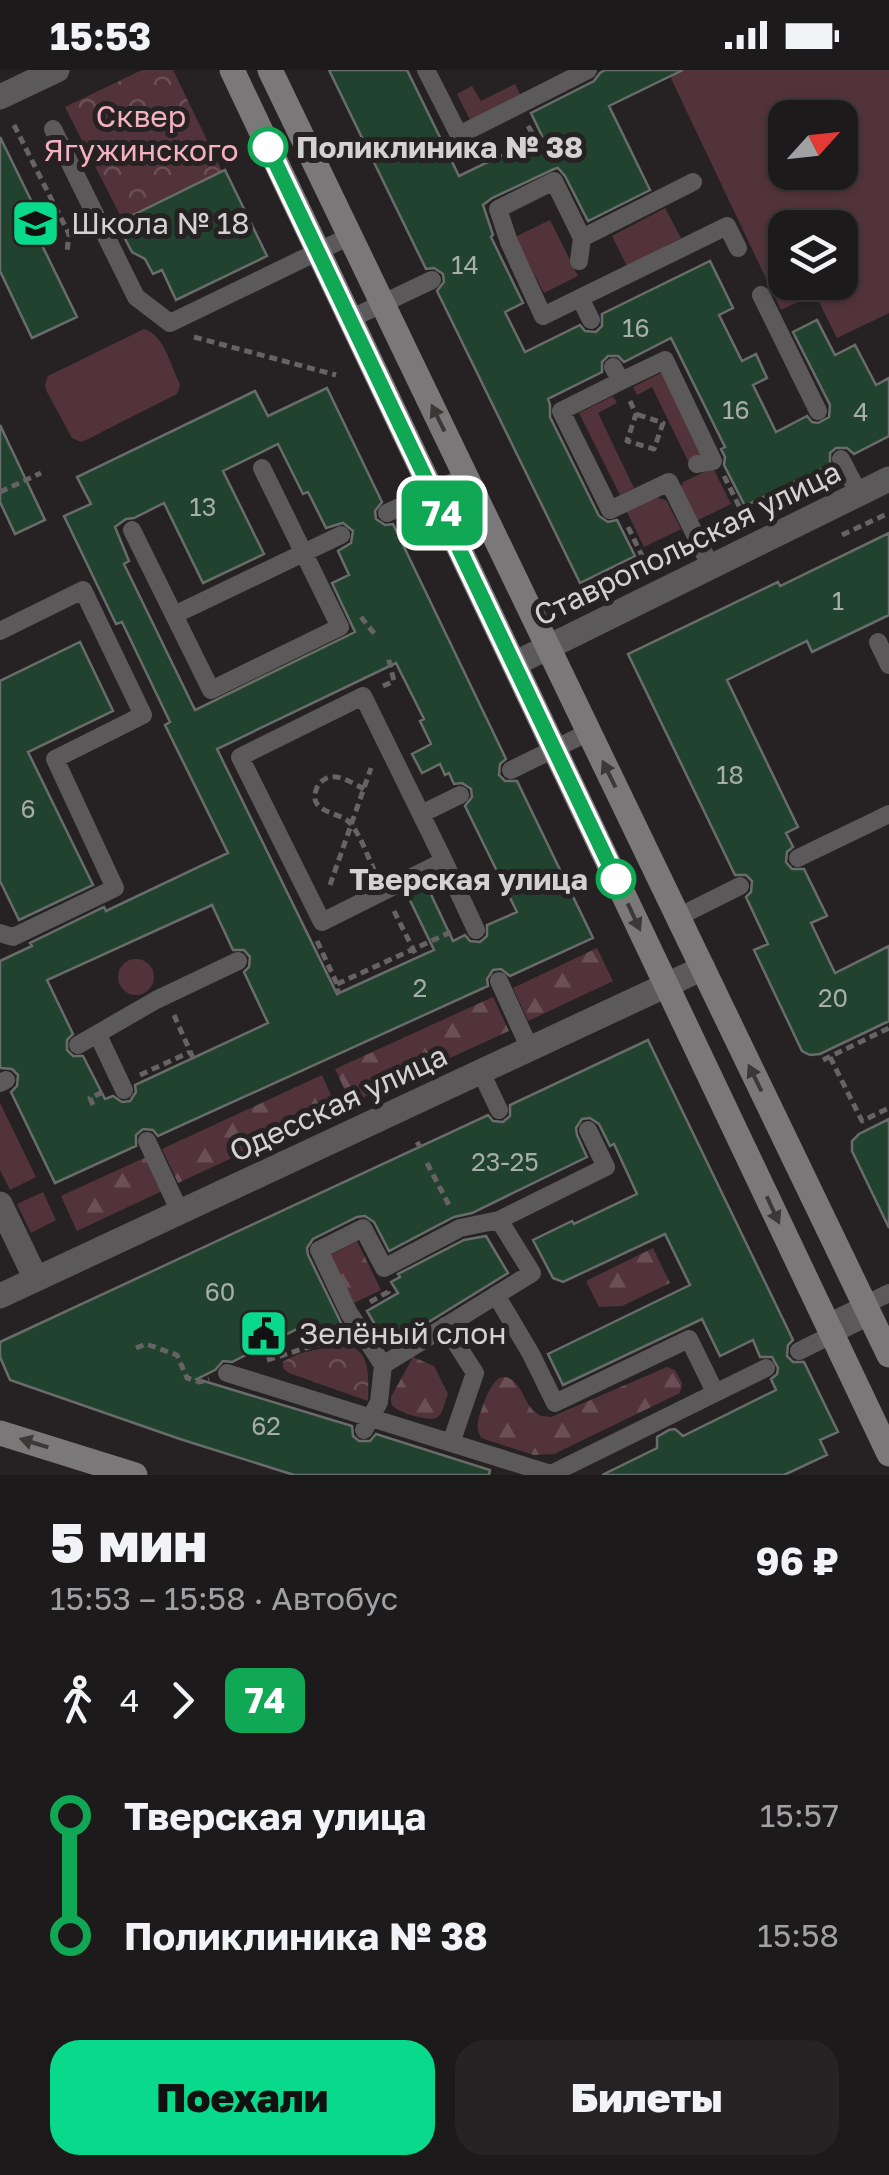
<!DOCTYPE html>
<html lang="ru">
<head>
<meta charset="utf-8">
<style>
	:root { --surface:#1c1a1a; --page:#252323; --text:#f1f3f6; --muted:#a0a1a2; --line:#3a3839; --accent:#09d98b }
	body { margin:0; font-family:"Golos Text",sans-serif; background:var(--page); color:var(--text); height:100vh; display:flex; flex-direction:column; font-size:38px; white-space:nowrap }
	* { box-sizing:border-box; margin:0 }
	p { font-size:32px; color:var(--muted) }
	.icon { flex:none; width:55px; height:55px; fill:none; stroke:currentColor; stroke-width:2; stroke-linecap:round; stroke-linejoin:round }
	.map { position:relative; height:1405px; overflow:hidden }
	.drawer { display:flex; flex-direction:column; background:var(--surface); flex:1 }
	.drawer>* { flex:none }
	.badge { padding:0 20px; border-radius:15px; font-size:35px; line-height:65px }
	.needle { width:65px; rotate:63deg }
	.tools { position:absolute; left:768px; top:30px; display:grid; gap:20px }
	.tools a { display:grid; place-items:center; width:90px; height:90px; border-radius:20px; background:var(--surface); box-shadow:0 2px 8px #0004,0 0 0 2px var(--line); font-size:50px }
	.map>.badge { position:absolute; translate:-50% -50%; box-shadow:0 0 0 5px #fff }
	.legs { display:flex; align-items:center; gap:15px; height:110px; padding:0 50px; font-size:32px }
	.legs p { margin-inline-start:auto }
	.summary { display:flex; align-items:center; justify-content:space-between; height:170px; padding:0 50px }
	h1 { font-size:55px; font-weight:800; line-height:75px }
	.primary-button { display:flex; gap:20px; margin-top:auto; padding:20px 50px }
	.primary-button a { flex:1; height:115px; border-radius:30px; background:var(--accent); color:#111; font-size:40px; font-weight:800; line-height:115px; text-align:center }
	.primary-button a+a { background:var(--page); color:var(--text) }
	ul { padding:0 50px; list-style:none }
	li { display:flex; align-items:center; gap:35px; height:120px; font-size:38px }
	li i { display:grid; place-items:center; width:15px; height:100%; margin:0 12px; background:currentColor }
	li i::after { content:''; width:25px; height:25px; margin:-12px; border:8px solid; border-radius:50%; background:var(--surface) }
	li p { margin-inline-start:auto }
	li:first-child i { background:linear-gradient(#0000 50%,currentColor 0) }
	li:last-child i { background:linear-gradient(currentColor 50%,#0000 0) }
	.status { display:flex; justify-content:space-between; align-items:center; height:70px; padding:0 50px; background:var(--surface); direction:ltr }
	.status svg { height:28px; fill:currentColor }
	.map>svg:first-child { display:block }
	.grass { fill:#52333b; fill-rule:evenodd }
	.forest { fill:url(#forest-firs) }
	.park { fill:url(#park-crowns) }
	.building { fill:#224230; stroke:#686c6a; stroke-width:2.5; fill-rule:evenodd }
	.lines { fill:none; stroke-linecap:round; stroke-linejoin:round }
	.path { stroke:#676364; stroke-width:5; stroke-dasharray:8 5; stroke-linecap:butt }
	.lane { stroke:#5c595a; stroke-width:18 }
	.street { stroke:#5c595a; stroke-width:25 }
	.secondary { stroke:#7b7879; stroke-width:25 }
	.oneway { fill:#3b3838 }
	.line-1-casing { stroke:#fff; stroke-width:22 }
	.line-1 { stroke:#10a855; stroke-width:15 }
	.stop-1-dot { fill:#fff; stroke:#10a855; stroke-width:5 }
	.labels { text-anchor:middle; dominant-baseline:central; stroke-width:10; stroke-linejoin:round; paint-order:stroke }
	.number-label { font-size:25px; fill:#a7ada9 }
	.park-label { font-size:30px; fill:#f3b1c1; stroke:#262223 }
	.stop-label { font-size:30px; font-weight:bold; fill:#d3d1d1; stroke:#262223; text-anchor:start }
	.poi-label { font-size:30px; fill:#d3d1d1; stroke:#262223; text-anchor:start }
	.street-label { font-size:30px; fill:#d3d1d1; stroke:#262223 }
</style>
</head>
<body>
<div class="status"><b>15:53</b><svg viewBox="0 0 49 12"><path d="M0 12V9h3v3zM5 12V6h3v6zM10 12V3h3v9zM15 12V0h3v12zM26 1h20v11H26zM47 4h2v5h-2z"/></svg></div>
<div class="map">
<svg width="889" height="1405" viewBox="0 0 889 1405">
	<defs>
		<pattern id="forest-firs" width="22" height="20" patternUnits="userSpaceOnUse" patternTransform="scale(2.5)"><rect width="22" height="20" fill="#52333b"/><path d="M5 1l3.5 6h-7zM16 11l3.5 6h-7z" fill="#6a5056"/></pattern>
		<pattern id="park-crowns" width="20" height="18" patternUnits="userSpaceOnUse" patternTransform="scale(2.5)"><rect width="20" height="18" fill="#52333b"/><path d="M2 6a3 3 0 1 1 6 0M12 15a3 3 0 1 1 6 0" fill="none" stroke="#6a5056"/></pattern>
	</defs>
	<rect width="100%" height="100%" fill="#262223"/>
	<path class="grass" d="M667,0H889V243L837,268L815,224L781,240ZM785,48H840V102H785ZM785,158H840V212H785Z
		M515,14L520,24L470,50L457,24L472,16L481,31Z
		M665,138L681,168L627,196L612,166Z
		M550,150L578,206L544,223L515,167Z
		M144,259C163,264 170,293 178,310L180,315L177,324L86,370L81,372L72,368L46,320L45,315L48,306Z
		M663,302L703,384L688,391L652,317L637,325L633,317Z
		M613,326L617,333L598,343L634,418L620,425L579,343Z
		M713,398L731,434L696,451L681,417L683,412Z
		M655,427L666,430L681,459L644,477L626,440Z
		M118 907a18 18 0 1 1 36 0a18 18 0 1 1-36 0Z
		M0,1033L36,1107L10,1120L0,1100Z
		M43,1122L56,1150L31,1163L17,1134Z"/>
	<path class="forest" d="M597,878L613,911L528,951L513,918Z
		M493,927L509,961L351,1033L335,999Z
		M322,1005L337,1039L178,1113L162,1079Z
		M146,1087L162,1121L77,1161L61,1126Z
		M357,1171L381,1220L354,1233L330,1185Z
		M653,1178L670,1213L622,1236L599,1237L586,1211Z
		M413,1287L434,1296L448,1324C445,1331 443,1343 438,1347C431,1353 396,1342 392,1335C391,1333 391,1330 391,1327Z
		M667,1297L675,1300L682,1313L680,1323L554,1384L534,1385L481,1368C475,1356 478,1350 482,1338C488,1322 499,1292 518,1316C524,1324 527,1336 536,1343C542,1347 544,1346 551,1347Z"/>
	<path class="park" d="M142,0H173L222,101L123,151L65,37Z
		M349,1275C372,1284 368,1309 368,1331L289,1303L283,1298V1292C302,1279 328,1278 349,1275Z"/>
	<path class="building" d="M329,0H407L459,106L542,66L531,43L594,11L600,3L605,0H683L609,36L650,120L588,151L565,106L558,98L554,99L492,128L483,135L493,165L491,167L523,233L505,242L525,282L580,255L585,261L596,262L602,256V244L710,191L733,238L719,245L742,291L756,284L767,308L753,315L776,362L807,346L812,352L818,353L829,347L830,335L793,262L817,250L835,285L855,275L876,315L889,308V366L854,384L847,378H836L830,383V395L745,436L724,395L725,387L721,379L725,377L671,268L624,292L618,286H608L602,292V302L548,329L550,335V347L599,446L608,452L617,450L635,486L580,513L437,221L444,212L443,204L434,198L426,199Z
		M0,67L48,165L39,169L77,247L32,268L0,201Z
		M225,100L267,186L176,230L162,200L153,204L145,189L132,182L121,161L123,150Z
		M327,318L382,432L375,441L376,449L385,455L393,454L506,689L500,694L499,705L505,711H517L593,868L510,906L501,899L493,900L487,909L488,916L158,1066L153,1060L143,1059L136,1065V1076L55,1113L11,1022L17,1016L18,1005L12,999L0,998V891L32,876L30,873L104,837L106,841L228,783L165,655L170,652L122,552L116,554L64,446L91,434L77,407L255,321L268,346ZM278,374L303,424L308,422L326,458L343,453L353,461L351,473L338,481L349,505L332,513L355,562L195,640L124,494L129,491L115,457L126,449L134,448L164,433L203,513L264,484L223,401ZM396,593L424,649L420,651L431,674L412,684L422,703L440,694L445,705L449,703L454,714L462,713L471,719L472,727L465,736L517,842L487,855V866L480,872L470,871L465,865L453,871L426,814L407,824L434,880L337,924L217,679ZM212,835L233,880H244L250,887L249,897L244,902L268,953L135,1015L136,1022L130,1031L122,1032L113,1026L105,1029L83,986H73L67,980V970L73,964L47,910Z
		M0,355L45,450L15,464L0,432Z
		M889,463V545L812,582L807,571L727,610L798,757L786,763L793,777L787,782L786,792L792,799H804L827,846L811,853L835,903L889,876V951L820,984L810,985L802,981L754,880L768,874L746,827L751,822L752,811L746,805H735L628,584L778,512L780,516Z
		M80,572L113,641L28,682L93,815L19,850L0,811V611Z
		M648,970L793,1270L788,1275L787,1286L793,1292H804L838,1362L820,1370L827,1385L784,1405H602L657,1378V1367L669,1360L675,1359L683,1366L776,1320L771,1309L777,1304L778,1298L772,1287H760L753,1270L720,1286L702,1249L563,1315L548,1284L690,1215L665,1164L563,1212L553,1208L533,1170L572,1151L574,1154L637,1124L614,1074L610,1076L599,1054L590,1048L582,1049L576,1058L577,1065L587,1087L472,1143L454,1147L389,1181L374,1152L365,1146L357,1147L313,1169L307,1178L308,1185L343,1257L309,1274L301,1257L232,1292L223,1291L215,1300L197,1309L352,1356L353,1366L359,1371H370L376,1364L490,1400L489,1405H294L180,1369L10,1310L0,1287V1272L488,1045L493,1051L503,1052L510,1046V1035Z
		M889,1049V1158L852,1081V1071L859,1064Z
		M486,1166L508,1203L388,1277L367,1241L398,1223L391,1212L400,1207L398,1204L464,1170Z"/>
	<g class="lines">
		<path class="path" d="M14,55L69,164L67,182
			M528,56L548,89
			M194,267L336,305
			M630,331L636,344L627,371L654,379L663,353L636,344
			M724,406L743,444
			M0,422L41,403
			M628,457L644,490
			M842,465L889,443
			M361,547L377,567
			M383,616L394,611L388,587
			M364,719C354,714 338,703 327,708C322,710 318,714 316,720C308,744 341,741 351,754C362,768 368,788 376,804
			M330,815L371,698
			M394,841L417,887
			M317,871L337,914L338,923
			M337,914L453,861
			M174,945L193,988
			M830,987L862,1051L889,1038
			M823,990L889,958
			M140,1005L190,982
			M93,1035L90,1028L103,1022
			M417,1072L420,1077
			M427,1093L450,1137
			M370,1232L388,1222L387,1219
			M136,1278L146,1274L177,1285L187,1308L200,1312L209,1309
			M267,1290L338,1268"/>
		<path class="lane" d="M426,0L459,65L588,0
			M53,59L136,227L170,253L350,166
			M582,168L693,112
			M579,191L582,168L554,111L498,139L509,172L543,246L727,156L738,178
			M761,225L818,341
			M580,228L591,250
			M350,249L432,210
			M613,297L621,311L665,290L713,391L697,394
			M621,311L561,341L610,440L669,412L711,497
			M841,389L859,424
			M387,443L466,406
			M132,460L211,620L340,557L262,398
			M174,545L341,465
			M0,561L83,520L143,645L55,689L115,818L13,867L0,863
			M878,572L889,595
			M363,626L444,791L322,852L240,687Z
			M511,700L589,662
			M421,744L460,725
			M798,788L889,744
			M444,791L476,860
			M678,847L740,816
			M499,911L530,979
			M98,965L124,1020
			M78,975L156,930L238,891
			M481,1002L499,1040
			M0,1013L6,1010
			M147,1071L180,1142
			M496,1225L531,1284L555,1333L689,1269L715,1322
			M827,1253L889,1223
			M445,1256L475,1303L451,1373
			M799,1281L870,1246
			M383,1295L349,1243L319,1180L363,1158L384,1198L460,1158L499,1150L606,1097L588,1060
			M227,1303L551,1404L766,1298
			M364,1360L379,1332L383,1295L532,1203L499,1150"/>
		<path class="street" d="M0,27L57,0
			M514,594L889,409
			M0,1134L36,1209
			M0,1226L703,898"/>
		<path class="secondary" d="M232,0L889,1384
			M270,0L889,1285
			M0,1363L135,1405"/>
	</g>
	<defs><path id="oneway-solid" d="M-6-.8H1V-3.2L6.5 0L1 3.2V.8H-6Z" transform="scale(2.5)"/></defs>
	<g class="oneway">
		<use href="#oneway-solid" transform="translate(438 348) rotate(-116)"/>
		<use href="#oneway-solid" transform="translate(609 704) rotate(-116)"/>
		<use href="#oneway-solid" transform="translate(634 847) rotate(65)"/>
		<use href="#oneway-solid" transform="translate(755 1008) rotate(-116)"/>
		<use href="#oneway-solid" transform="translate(773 1140) rotate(65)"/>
		<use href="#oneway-solid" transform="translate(34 1373) rotate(-163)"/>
	</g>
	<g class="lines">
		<defs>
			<path id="line-1" d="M268,77L616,809"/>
		</defs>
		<use href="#line-1" class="line-1-casing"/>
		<use href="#line-1" class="line-1"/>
	</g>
	<defs>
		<symbol id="school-square" viewBox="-11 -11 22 22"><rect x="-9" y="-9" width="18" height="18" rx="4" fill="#09d98b" stroke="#262223"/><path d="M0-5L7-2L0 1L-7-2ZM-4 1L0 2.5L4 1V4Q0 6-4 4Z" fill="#111"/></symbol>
		<symbol id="civic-square" viewBox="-11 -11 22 22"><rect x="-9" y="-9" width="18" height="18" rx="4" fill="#09d98b" stroke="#262223"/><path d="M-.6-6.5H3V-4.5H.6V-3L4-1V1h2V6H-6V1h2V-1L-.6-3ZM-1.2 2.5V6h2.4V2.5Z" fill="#111"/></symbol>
	</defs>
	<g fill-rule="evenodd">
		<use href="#school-square" x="8" y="126" width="55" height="55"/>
		<use href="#civic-square" x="236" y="1236" width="55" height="55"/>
	</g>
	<g class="stop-1-dot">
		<circle cx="268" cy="77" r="18"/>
		<circle cx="616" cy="809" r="18"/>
	</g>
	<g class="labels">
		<g class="number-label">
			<text x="465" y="194">14</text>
			<text x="636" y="257">16</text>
			<text x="736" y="339">16</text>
			<text x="861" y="341">4</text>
			<text x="203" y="436">13</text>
			<text x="838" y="530">1</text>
			<text x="730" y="704">18</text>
			<text x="28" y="738">6</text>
			<text x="420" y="917">2</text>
			<text x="833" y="927">20</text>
			<text x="505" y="1091">23-25</text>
			<text x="220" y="1221">60</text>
			<text x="266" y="1355">62</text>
		</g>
		<g class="park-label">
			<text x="141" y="46">Сквер<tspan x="141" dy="34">Ягужинского</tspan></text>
		</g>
		<g class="stop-label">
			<text x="296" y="77">Поликлиника № 38</text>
			<text x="588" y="809" text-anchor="end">Тверская улица</text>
		</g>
		<g class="poi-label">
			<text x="71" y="153">Школа № 18</text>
			<text x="299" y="1263">Зелёный слон</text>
		</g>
		<g class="street-label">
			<text transform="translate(687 473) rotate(-26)">Ставропольская улица</text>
			<text transform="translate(338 1033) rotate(-25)">Одесская улица</text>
		</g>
	</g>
</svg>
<div class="tools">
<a><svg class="needle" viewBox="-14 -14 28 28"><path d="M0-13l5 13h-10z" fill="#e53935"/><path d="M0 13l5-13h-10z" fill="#a0a1a2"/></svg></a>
<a><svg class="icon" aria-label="layers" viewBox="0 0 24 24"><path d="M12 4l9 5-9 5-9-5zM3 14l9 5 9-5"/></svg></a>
</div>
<b class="badge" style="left:442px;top:443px;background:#10a855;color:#fff">74</b>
</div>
<section class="drawer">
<div class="summary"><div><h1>5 мин</h1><p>15:53 – 15:58 · Автобус</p></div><b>96 ₽</b></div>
<div class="legs"><svg class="icon" aria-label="walk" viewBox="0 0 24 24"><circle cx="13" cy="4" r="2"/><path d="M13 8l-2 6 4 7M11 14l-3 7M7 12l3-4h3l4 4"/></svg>4<svg class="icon" aria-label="forward" viewBox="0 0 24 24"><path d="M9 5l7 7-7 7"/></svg><b class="badge" style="background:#10a855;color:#fff">74</b></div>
<ul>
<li><i style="color:#10a855"></i><b>Тверская улица</b><p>15:57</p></li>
<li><i style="color:#10a855"></i><b>Поликлиника № 38</b><p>15:58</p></li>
</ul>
<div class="primary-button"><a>Поехали</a><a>Билеты</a></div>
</section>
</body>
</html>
